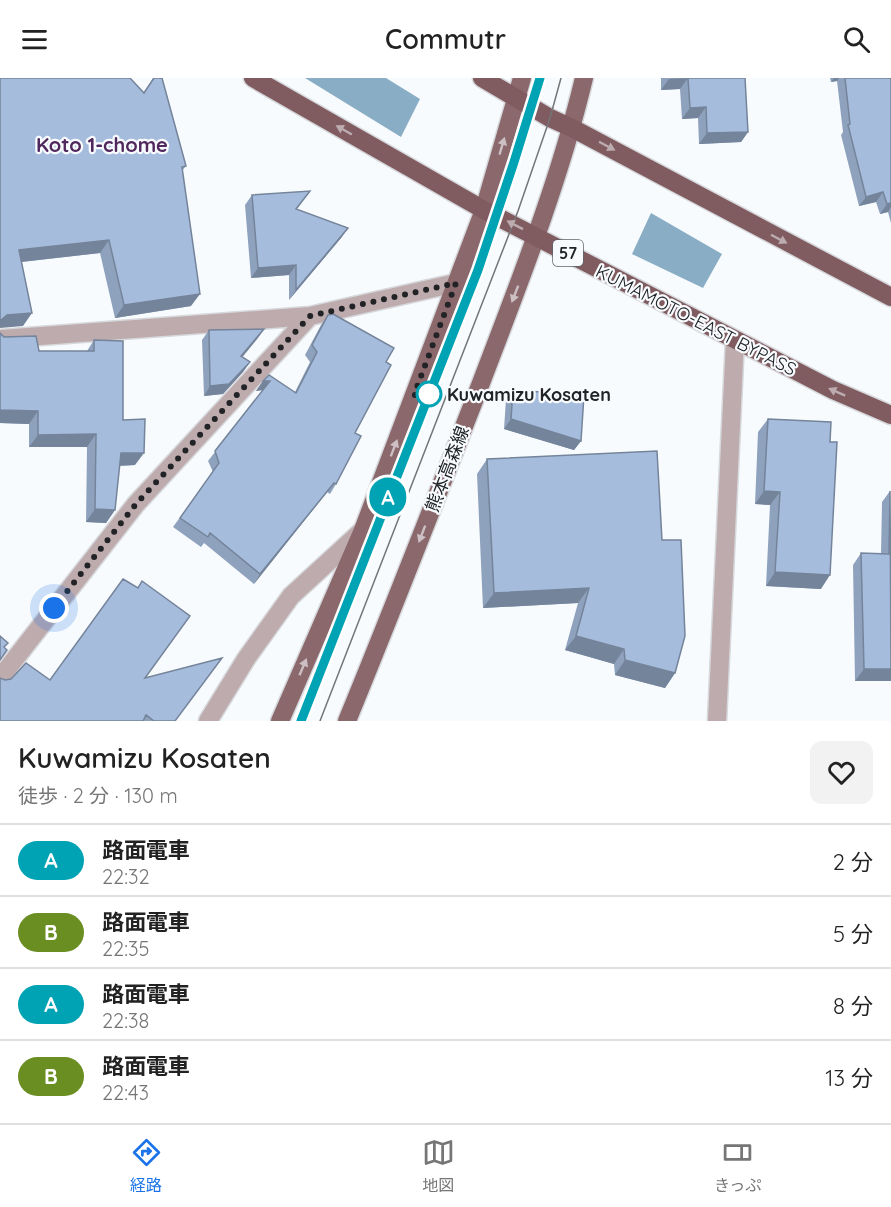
<!DOCTYPE html>
<html lang="ja">
<head>
<meta charset="utf-8">
<style>
	:root { --surface:#fff; --page:#f2f2f2; --text:#222; --muted:#767676; --line:#e0e0e0; --accent:#1a73e8 }
	body { margin:0; font-family:Quicksand,"Noto Sans JP",sans-serif; background:var(--page); color:var(--text); height:100vh; display:flex; flex-direction:column; font-size:22px; white-space:nowrap }
	* { box-sizing:border-box; margin:0 }
	p { font-size:20px; color:var(--muted) }
	.icon { flex:none; width:33px; height:33px; fill:none; stroke:currentColor; stroke-width:2; stroke-linecap:round; stroke-linejoin:round }
	.map { position:relative; height:643px; overflow:hidden }
	.sheet { display:flex; flex-direction:column; background:var(--surface); flex:1 }
	.sheet>* { flex:none }
	.badge { padding:0 12px; border-radius:20px; font-size:21px; line-height:39px }
	.you { position:absolute; width:30px; height:30px; margin:-15px; border:4px solid #fff; border-radius:50%; background:#1a73e8; box-shadow:0 0 0 9px #1a73e833 }
	.map>.badge { position:absolute; translate:-50% -50%; box-shadow:0 0 0 3px #fff }
	.round { display:grid; place-items:center; flex:none; width:63px; height:63px; border-radius:12px; background:var(--page) }
	.overview { display:flex; align-items:center; justify-content:space-between; height:102px; padding:0 18px }
	h1 { font-size:28px; font-weight:600; line-height:45px }
	ul { padding:0; list-style:none }
	li { display:flex; align-items:center; gap:18px; height:72px; padding:0 18px; border-top:2px solid var(--line) }
	li div { flex:1 }
	li b { display:block; font-size:22px }
	li em { font-style:normal }
	li .badge { min-width:66px; font-weight:700; text-align:center }
	header { display:flex; justify-content:space-between; align-items:center; height:78px; padding:0 18px; background:var(--surface); font-size:27px; font-weight:600 }
	.tabs { display:flex; justify-content:space-around; align-items:center; height:84px; border-top:2px solid var(--line); background:var(--surface); font-size:16px; color:var(--muted) }
	.tabs a { display:grid; justify-items:center; gap:3px }
	.tabs .active { color:var(--accent) }
	.map>svg:first-child { display:block }
	.water { fill:#89adc4 }
	.lines { fill:none; stroke-linecap:round; stroke-linejoin:round }
	.minor-casing { stroke:#d6d8db; stroke-width:21 }
	.primary-casing { stroke:#d6d8db; stroke-width:21 }
	.trunk-casing { stroke:#d6d8db; stroke-width:21 }
	.minor { stroke:#beabad; stroke-width:18 }
	.primary { stroke:#8a686c; stroke-width:18 }
	.trunk { stroke:#805c61; stroke-width:18 }
	.tram { stroke:#737578; stroke-width:1.5 }
	.wall { fill:#8fa2bd }
	.shaded-wall { fill:#74849a }
	.building { fill:#a6bcdc; stroke:#74849a; stroke-width:1.5 }
	.oneway { fill:#bcacb0 }
	.oneway2 { fill:#ccc0c4 }
	.line-casing { stroke:#fff; stroke-width:14 }
	.line { stroke:#00a3b4; stroke-width:9 }
	.walk { stroke:#212326; stroke-width:6; stroke-dasharray:0 10.8 }
	.stop-dot { fill:#fff; stroke:#00a3b4; stroke-width:3 }
	.labels { text-anchor:middle; dominant-baseline:central; stroke-width:4.5; stroke-linejoin:round; paint-order:stroke }
	.shield { fill:#f8fbfe; stroke:#626467; stroke-width:1.5 }
	.shield-label { font-size:16px; font-weight:bold; fill:#212326 }
	.street-label { font-size:18px; fill:#212326; stroke:#f8fbfe }
	.stop-label { font-size:18px; font-weight:bold; fill:#212326; stroke:#f8fbfe; text-anchor:start }
	.neighbourhood-label { font-size:20px; font-weight:bold; fill:#51285d; stroke:#f8fbfe }
</style>
</head>
<body>
<header><svg class="icon" aria-label="menu" viewBox="0 0 24 24"><path d="M4 6h16M4 12h16M4 18h16"/></svg>Commutr<svg class="icon" aria-label="search" viewBox="0 0 24 24"><circle cx="10" cy="10" r="6"/><path d="M15 15l6 6"/></svg></header>
<div class="map">
<svg width="891" height="643" viewBox="0 0 891 643">
	<rect width="100%" height="100%" fill="#f8fbfe"/>
	<path class="water" d="M305,0H386L420,21L401,59Z
		M651,135L722,176L703,210L632,176Z"/>
	<g class="lines">
		<defs>
			<path id="minor" d="M0,261L310,238L456,205
				M0,600L136,426L310,238
				M208,643L246,581L291,518L363,452
				M717,643L735,262"/>
			<path id="primary" d="M280,643L363,452L484,132L522,0
				M347,643C393,531 437,418 481,305C519,205 559,105 584,0"/>
			<path id="trunk" d="M253,0L484,132L833,312L891,337
				M482,0L550,40L572,50L891,219"/>
		</defs>
		<use href="#minor" class="minor-casing"/>
		<use href="#primary" class="primary-casing"/>
		<use href="#trunk" class="trunk-casing"/>
		<use href="#minor" class="minor"/>
		<use href="#primary" class="primary"/>
		<use href="#trunk" class="trunk"/>
		<path class="tram" d="M300,643L478,192L515,84L540,0
			M320,643L518,133L550,40L561,0"/>
	</g>
	<path class="wall" d="M0,0L144,14L153,0L186,88L182,93L191,228L115,240L100,175L22,184L23,248Z
		M661,0H745L748,54L741,64L699,66L698,40L682,41L680,11L661,12Z
		M830,0H891V145L888,134L880,136L876,124L859,128L841,57L843,54L837,3L831,4Z
		M310,113L297,131L348,150L341,160L289,222V197L251,200L245,127L252,117Z
		M328,237L386,284L355,355L336,406L330,416L327,414L254,506L204,465L201,469L173,449L213,394L208,383L263,312L256,313L263,303L295,314L310,284L305,277L321,247Z
		M264,251L242,279L250,284L243,294L223,316L204,318L202,262L209,252Z
		M0,255L4,259L39,273H87L94,262L123,342L135,387L119,388L115,432L106,445L86,444L87,369H29V346L0,345Z
		M513,312L581,363L574,372L504,351L506,321Z
		M768,341L821,511L766,508L770,427L755,426L758,354Z
		M487,381L662,462L675,595L665,610L615,597L614,586L565,572L578,525L483,530L477,396Z
		M890,413L891,603H855L853,487L861,475L881,476L882,424Z
		M142,503L146,600L176,643H0L5,602H50L137,510Z"/>
	<path class="shaded-wall" d="M688,0L680,11L661,12L669,1Z
		M834,0H839L837,3L831,4Z
		M706,29L698,40L682,41L690,30Z
		M748,54L741,64L699,66L707,55Z
		M883,114L876,124L859,128L866,119Z
		M891,125V129L888,134L880,136L887,126Z
		M348,150L341,160L289,222L296,212Z
		M109,162L100,175L11,185L19,172Z
		M296,187L289,197L251,200L258,190Z
		M200,216L191,228L115,240L124,227Z
		M32,235L23,248L0,250V243L7,237Z
		M264,251L258,260L235,288L241,278Z
		M250,284L243,294L223,316L204,318L210,308Z
		M263,303H270L263,312L256,313Z
		M0,332L38,333L29,346L0,345Z
		M511,341L581,363L574,372L504,351Z
		M96,356L87,369H29L38,357Z
		M121,375H144L135,387L112,388Z
		M334,405L327,414L254,506L260,496Z
		M764,413L780,414L770,427L755,426Z
		M95,431L115,432L106,445L86,444Z
		M775,494L830,497L821,511L766,508Z
		M589,510L578,525L483,530L494,515Z
		M576,558L624,571L614,586L565,572Z
		M625,582L675,595L665,610L615,597Z
		M864,591H891V603H855Z"/>
	<path class="building" d="M0,0H130L144,15L154,0H162L186,88L182,89L200,216L124,227L109,162L19,172L32,235L7,237L0,243Z
		M688,0H745L748,54L707,55L706,29L690,30Z
		M845,0H891V125L887,126L883,114L866,119L848,47L850,46Z
		M310,113L296,131L348,150L296,212V187L258,190L252,117Z
		M333,236L394,270L386,284L391,287L355,355L361,358L336,406L334,405L260,496L210,455L208,459L180,440L219,385L215,373L270,303H263L269,297L296,315L317,274L312,267L328,237Z
		M264,251L241,278L250,284L229,306L210,308L209,252Z
		M0,255L4,259L36,258L39,273H94V262L123,263V342L145,341L144,375H121L115,432L95,431L96,356L38,357V333L0,332Z
		M513,312L584,317L581,363L511,341Z
		M768,341L831,344L830,364H837L830,497L775,494L780,414L764,413Z
		M657,373L662,462H681L685,558L675,595L625,582L624,571L576,558L589,510L494,515L487,381Z
		M890,413L891,591H864L861,475L889,476Z
		M123,501L138,510L142,503L190,538L145,600L222,580L175,643H154L146,637L143,643H0V600L5,602L11,601L26,585L50,602Z
		M0,558L8,565L4,569L7,572L0,582Z"/>
	<defs><path id="oneway-solid" d="M-6-.8H1V-3.2L6.5 0L1 3.2V.8H-6Z" transform="scale(1.5)"/></defs>
	<g class="oneway">
		<use href="#oneway-solid" transform="translate(344 52) rotate(-150)"/>
		<use href="#oneway-solid" transform="translate(607 68) rotate(28)"/>
		<use href="#oneway-solid" transform="translate(515 147) rotate(-153)"/>
		<use href="#oneway-solid" transform="translate(779 161) rotate(28)"/>
		<use href="#oneway-solid" transform="translate(837 314) rotate(-156)"/>
	</g>
	<g class="oneway2">
		<use href="#oneway-solid" transform="translate(502 68) rotate(-74)"/>
		<use href="#oneway-solid" transform="translate(515 216) rotate(111)"/>
		<use href="#oneway-solid" transform="translate(394 370) rotate(-69)"/>
		<use href="#oneway-solid" transform="translate(422 456) rotate(111)"/>
		<use href="#oneway-solid" transform="translate(303 589) rotate(-67)"/>
	</g>
	<g class="lines">
		<defs>
			<path id="line" d="M301,643L478,192L514,84L540,0"/>
		</defs>
		<use href="#line" class="line-casing"/>
		<use href="#line" class="line"/>
		<path class="walk" d="M54,530L136,426L310,238L456,205L414,317L429,316"/>
	</g>
	<circle class="stop-dot" cx="429" cy="316" r="12"/>
	<g class="labels">
		<rect class="shield" x="553" y="162" width="30" height="26" rx="4.5"/>
		<g class="shield-label">
			<text x="568" y="175">57</text>
		</g>
		<g class="street-label">
			<text transform="translate(696 242) rotate(27)">KUMAMOTO-EAST BYPASS</text>
			<text transform="translate(447 391) rotate(-69)">熊本高森線</text>
		</g>
		<g class="stop-label">
			<text x="447" y="316">Kuwamizu Kosaten</text>
		</g>
		<g class="neighbourhood-label">
			<text x="102" y="66">Koto 1-chome</text>
		</g>
	</g>
</svg>
<div class="you" style="left:54px;top:530px"></div>
<b class="badge" style="left:388px;top:419px;background:#00a3b4;color:#fff">A</b>
</div>
<section class="sheet">
<div class="overview"><div><h1>Kuwamizu Kosaten</h1><p>徒歩 · 2 分 · 130 m</p></div><a class="round"><svg class="icon" aria-label="heart" viewBox="0 0 24 24"><path d="M12 20l-8-8c-3-5 5-10 8-4 3-6 11-1 8 4z"/></svg></a></div>
<ul>
<li><span class="badge" style="background:#00a3b4;color:#fff">A</span><div><b>路面電車</b><p>22:32</p></div><em>2 分</em></li>
<li><span class="badge" style="background:#6b8e23;color:#fff">B</span><div><b>路面電車</b><p>22:35</p></div><em>5 分</em></li>
<li><span class="badge" style="background:#00a3b4;color:#fff">A</span><div><b>路面電車</b><p>22:38</p></div><em>8 分</em></li>
<li><span class="badge" style="background:#6b8e23;color:#fff">B</span><div><b>路面電車</b><p>22:43</p></div><em>13 分</em></li>
</ul>
</section>
<nav class="tabs">
<a class="active"><svg class="icon" aria-label="directions" viewBox="0 0 24 24"><path d="M12 3l9 9-9 9-9-9zM9 14v-3h6M13 9l2 2-2 2"/></svg>経路</a>
<a><svg class="icon" aria-label="map" viewBox="0 0 24 24"><path d="M3 6l6-2 6 2 6-2v14l-6 2-6-2-6 2zM9 4v14M15 6v14"/></svg>地図</a>
<a><svg class="icon" aria-label="tickets" viewBox="0 0 24 24"><path d="M3 7h18v10H3zM15 7v10"/></svg>きっぷ</a>
</nav>
</body>
</html>
